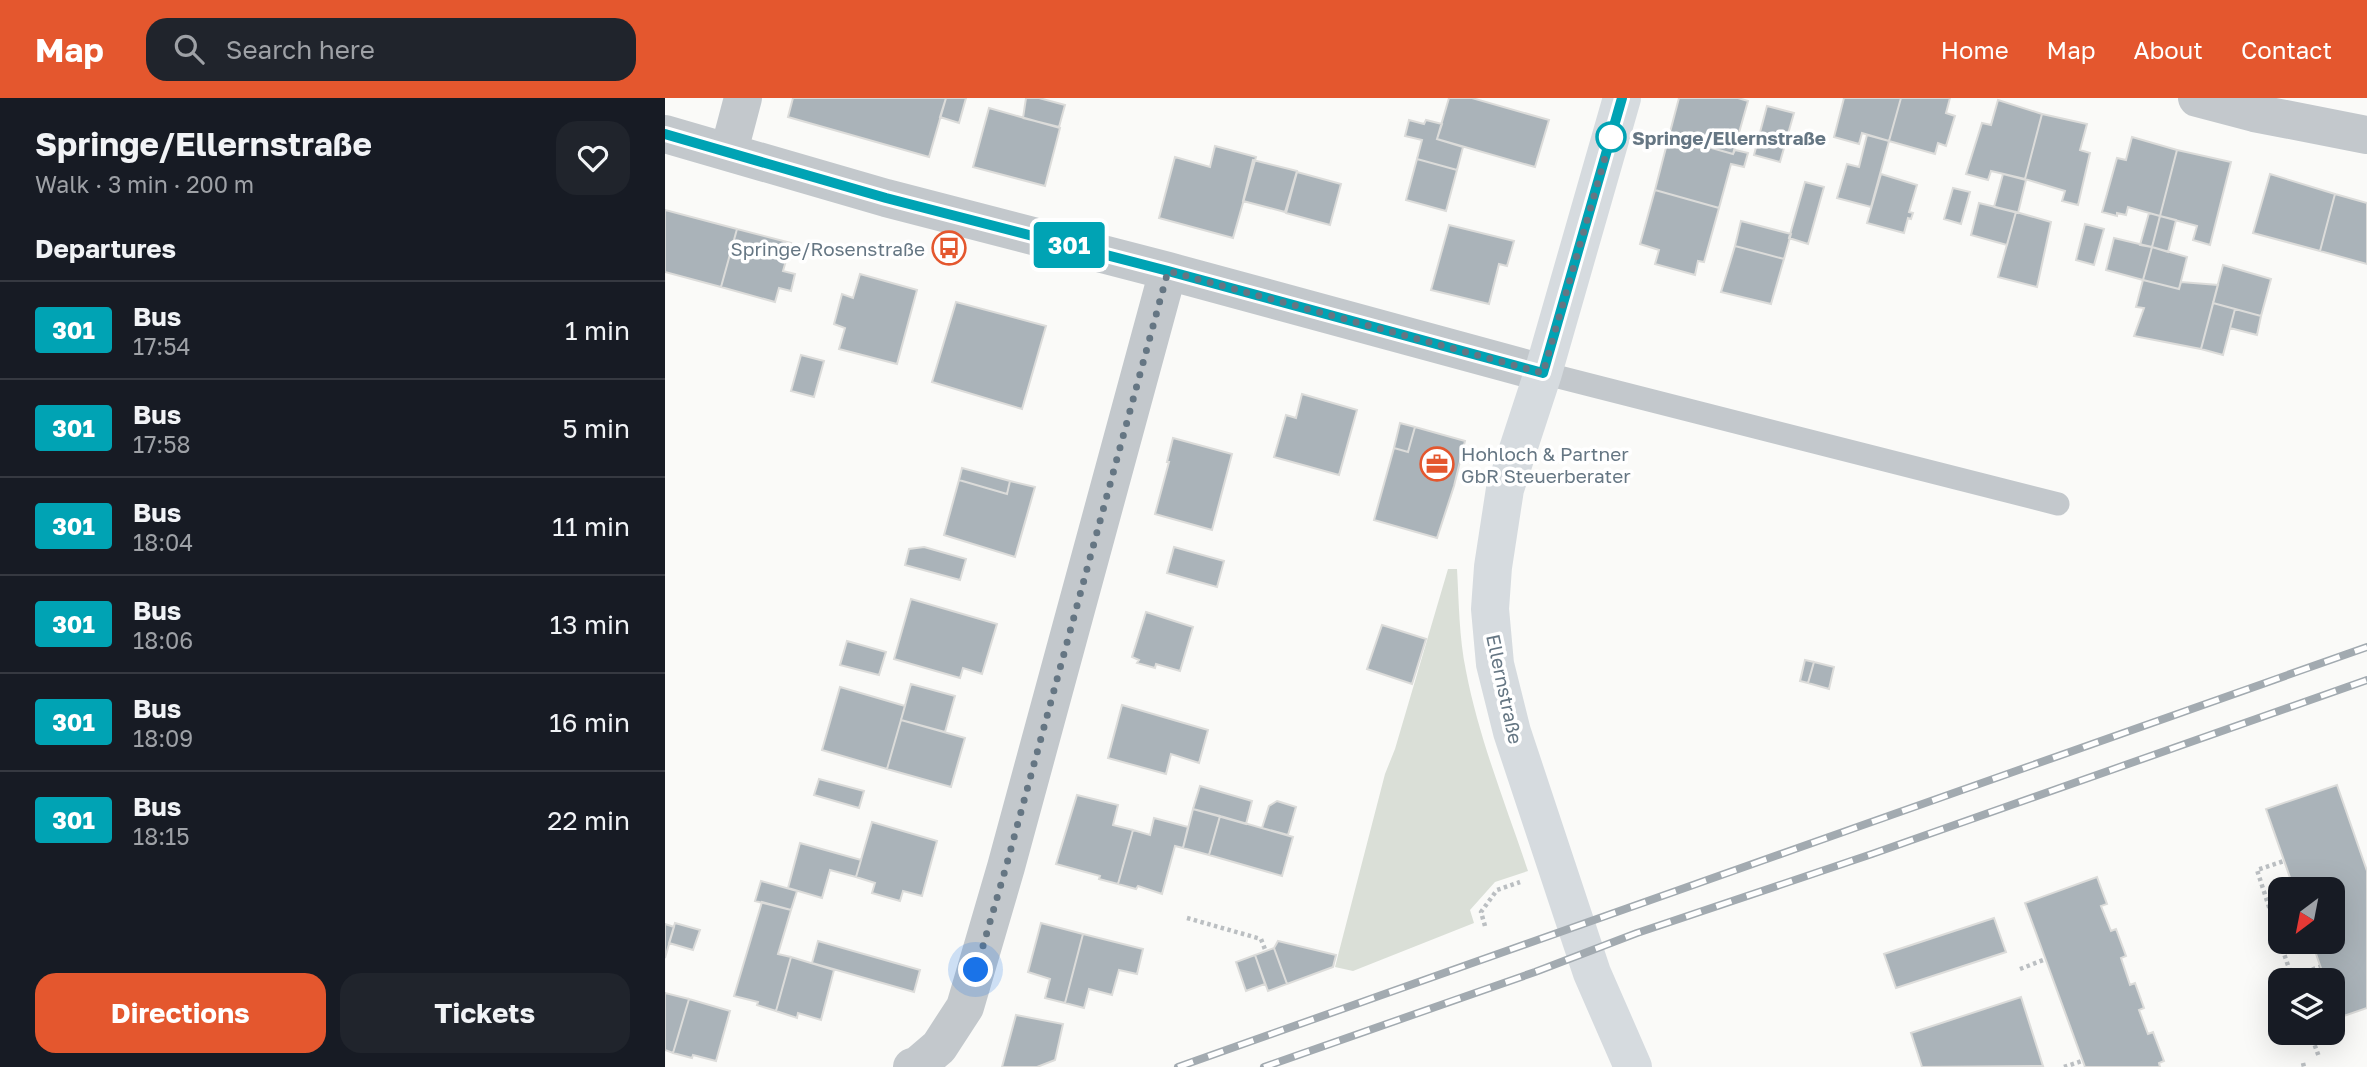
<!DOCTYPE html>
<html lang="en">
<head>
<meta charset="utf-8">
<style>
	:root { --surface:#171b24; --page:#20242c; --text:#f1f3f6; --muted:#9ea1a6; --line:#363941; --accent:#e4572e }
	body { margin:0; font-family:"Golos Text",sans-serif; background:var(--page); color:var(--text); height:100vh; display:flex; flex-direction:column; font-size:26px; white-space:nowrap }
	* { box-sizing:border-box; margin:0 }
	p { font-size:23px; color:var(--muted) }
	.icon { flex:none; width:38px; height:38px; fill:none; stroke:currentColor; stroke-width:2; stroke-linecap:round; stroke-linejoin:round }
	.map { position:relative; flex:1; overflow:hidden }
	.drawer { display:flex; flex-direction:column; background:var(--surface); width:665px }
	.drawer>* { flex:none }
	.badge { padding:0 14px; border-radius:5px; font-size:24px; line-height:46px }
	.needle { width:46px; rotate:212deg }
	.tools { position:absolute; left:1603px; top:779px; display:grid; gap:14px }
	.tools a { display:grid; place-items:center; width:77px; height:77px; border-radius:14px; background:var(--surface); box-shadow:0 7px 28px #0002; font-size:35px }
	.you { position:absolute; width:35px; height:35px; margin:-18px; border:5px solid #fff; border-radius:50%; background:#1a73e8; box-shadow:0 0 0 10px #1a73e833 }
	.map>.badge { position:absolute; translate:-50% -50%; box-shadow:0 0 0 4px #fff }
	h2 { padding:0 35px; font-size:26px; line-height:63px }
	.round { display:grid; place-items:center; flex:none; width:74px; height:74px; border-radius:21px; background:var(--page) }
	.head { display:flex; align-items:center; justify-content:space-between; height:119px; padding:0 35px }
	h1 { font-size:33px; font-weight:700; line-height:52px }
	.action { display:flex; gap:14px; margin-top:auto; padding:14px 35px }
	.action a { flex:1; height:80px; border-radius:21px; background:var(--accent); color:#fff; font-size:28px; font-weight:700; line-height:80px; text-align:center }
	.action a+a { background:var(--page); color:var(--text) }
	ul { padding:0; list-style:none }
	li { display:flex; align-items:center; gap:21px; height:98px; padding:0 35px; border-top:2px solid var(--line) }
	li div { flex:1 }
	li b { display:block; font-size:26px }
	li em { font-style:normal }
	li .badge { min-width:77px; font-weight:700; text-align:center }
	header { display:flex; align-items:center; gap:42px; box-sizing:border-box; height:98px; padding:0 35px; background:var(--accent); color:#fff }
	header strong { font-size:33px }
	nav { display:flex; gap:38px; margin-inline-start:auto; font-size:24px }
	.search { width:490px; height:63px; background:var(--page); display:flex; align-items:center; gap:18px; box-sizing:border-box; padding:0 24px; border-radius:21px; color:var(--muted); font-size:26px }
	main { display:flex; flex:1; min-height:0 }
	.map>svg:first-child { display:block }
	.green { fill:#dadfd7 }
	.building { fill:#aab3b9; stroke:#dcdcda; stroke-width:2 }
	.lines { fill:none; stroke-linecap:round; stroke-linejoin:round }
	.path { stroke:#bbbfc2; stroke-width:4.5; stroke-dasharray:3.5 3.5; stroke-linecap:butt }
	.lane { stroke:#c3c8cc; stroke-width:23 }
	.street { stroke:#c3c8cc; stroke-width:38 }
	.secondary { stroke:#d6dbdf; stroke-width:38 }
	.rail-casing { stroke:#a2aab0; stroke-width:8 }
	.rail { stroke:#fff; stroke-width:5; stroke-dasharray:16; stroke-linecap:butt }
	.line-casing { stroke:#fff; stroke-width:16 }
	.line { stroke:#00a3b4; stroke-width:10 }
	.walk { stroke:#657683; stroke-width:7; stroke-dasharray:0 12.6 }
	.stop-dot { fill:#fff; stroke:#00a3b4; stroke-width:3.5 }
	.labels { text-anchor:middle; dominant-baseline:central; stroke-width:7; stroke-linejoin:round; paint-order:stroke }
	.stop-label { font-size:19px; font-weight:bold; fill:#657683; stroke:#fff; text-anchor:start }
	.poi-label { font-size:19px; fill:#657683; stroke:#fff; text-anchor:end }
	.street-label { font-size:19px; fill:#657683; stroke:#fff }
</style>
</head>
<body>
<header>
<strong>Map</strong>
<div class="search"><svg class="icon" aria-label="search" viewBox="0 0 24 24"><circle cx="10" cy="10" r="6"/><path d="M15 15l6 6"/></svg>Search here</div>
<nav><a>Home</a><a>Map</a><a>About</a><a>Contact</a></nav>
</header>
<main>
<section class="drawer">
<div class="head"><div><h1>Springe/Ellernstraße</h1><p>Walk · 3 min · 200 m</p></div><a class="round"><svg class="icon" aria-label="heart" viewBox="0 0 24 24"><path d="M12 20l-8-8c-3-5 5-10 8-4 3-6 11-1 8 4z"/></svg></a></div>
<h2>Departures</h2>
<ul>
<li><span class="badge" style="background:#00a3b4;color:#fff">301</span><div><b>Bus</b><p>17:54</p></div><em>1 min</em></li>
<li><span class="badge" style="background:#00a3b4;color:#fff">301</span><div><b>Bus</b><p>17:58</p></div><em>5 min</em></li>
<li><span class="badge" style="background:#00a3b4;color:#fff">301</span><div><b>Bus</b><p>18:04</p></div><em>11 min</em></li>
<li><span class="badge" style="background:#00a3b4;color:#fff">301</span><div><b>Bus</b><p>18:06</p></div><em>13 min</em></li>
<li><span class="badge" style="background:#00a3b4;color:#fff">301</span><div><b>Bus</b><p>18:09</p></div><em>16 min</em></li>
<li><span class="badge" style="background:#00a3b4;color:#fff">301</span><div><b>Bus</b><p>18:15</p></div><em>22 min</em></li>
</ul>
<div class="action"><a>Directions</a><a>Tickets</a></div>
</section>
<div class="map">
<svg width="1702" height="969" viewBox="0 0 1702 969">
	<rect width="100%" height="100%" fill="#fafaf8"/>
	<path class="green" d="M783,471H792C794,505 794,539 801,573C814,641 841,707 863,773L830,784L805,812L809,825L688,873L670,869L720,676L730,651Z"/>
	<path class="building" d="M128,0H281L264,59L123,19Z
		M281,0H301L294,25L275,19Z
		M361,0H374L400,7L394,29L358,20Z
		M784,0H807L884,22L870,69L772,41Z
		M1014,0H1073L1083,3L1068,56L1004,38Z
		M1179,0H1236L1224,43L1197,35L1194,46L1169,39Z
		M1236,0H1285L1281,15L1290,18L1281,48L1273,45L1270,56L1224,43Z
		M1333,2L1377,16L1360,81L1326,73L1323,82L1301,76L1317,25L1326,27Z
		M1102,8L1129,15L1115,64L1089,57Z
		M324,10L395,30L380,88L308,69Z
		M1377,16L1422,26L1415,52L1425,55L1413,107L1397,103L1400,93L1360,81Z
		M744,22L759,26L761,22L777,26L772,41L798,49L792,72L752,61L757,42L740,38Z
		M1202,37L1224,43L1206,109L1172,100L1182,66L1194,69Z
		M1004,38L1068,56L1070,52L1083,55L1079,69L1066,66L1054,110L990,92Z
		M1467,39L1512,52L1495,118L1463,109L1461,117L1452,115V118L1437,114L1452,60L1461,62Z
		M550,48L591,59L568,140L494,120L510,59L545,69Z
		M1512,52L1566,64L1545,147L1528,142L1532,128L1495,118Z
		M752,61L792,72L781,113L741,102Z
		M588,62L632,73L620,114L578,103Z
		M632,74L676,86L665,127L621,115Z
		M1216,76L1252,87L1244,114L1248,115L1246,121L1243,120L1239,135L1202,125Z
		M1338,76L1361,82L1353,115L1329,109Z
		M1605,76L1670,96L1655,153L1588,135Z
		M1140,84L1159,89L1143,146L1124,140Z
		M1288,90L1305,94L1296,126L1279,121Z
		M990,92L1054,110L1039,164L1033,163L1030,177L990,166L994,152L975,146Z
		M1670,96L1702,105V166L1655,153Z
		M1314,105L1351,114L1342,147L1306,137Z
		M0,112L72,131L56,189L0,174Z
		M1351,114L1386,124L1372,189L1333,179Z
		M1484,115L1495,118L1487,149L1475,147Z
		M1495,118L1511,122L1503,154L1487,149Z
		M1076,123L1126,136L1119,161L1070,148Z
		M1420,126L1439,131L1429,167L1411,162Z
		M784,127L849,143L842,168L834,166L824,206L766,192Z
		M72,131L126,145L118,173L130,176L126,193L114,190L110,204L56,189Z
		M1449,140L1487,149L1478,182L1441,172Z
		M1070,148L1119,161L1106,206L1056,194Z
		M1487,149L1522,159L1514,191L1478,182Z
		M1558,167L1606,181L1596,218L1548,205Z
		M195,176L252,192L232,266L174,251L180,230L169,226L177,196L188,200Z
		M1478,182L1514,191L1516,184L1553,187L1536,251L1469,238L1479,210L1471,209Z
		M291,204L381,228L357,311L267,284Z
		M1548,205L1570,211L1558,257L1536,251Z
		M1570,211L1596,218L1592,237L1565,230Z
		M136,257L159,263L149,299L126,293Z
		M637,296L692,312L674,377L609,359L621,317L631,320Z
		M735,325L750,329L743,354L729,350Z
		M750,329L800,343L789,388L772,440L709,422L729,350L743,354Z
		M508,340L567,356L547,432L490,416L504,364H502Z
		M297,370L345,383L342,396L294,382Z
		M294,382L342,396L345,383L370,389L350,459L279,437Z
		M259,449L301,461L295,482L240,467L244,451Z
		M509,449L559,463L552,489L502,475Z
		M246,501L332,526L317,576L298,570L295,580L229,561Z
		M481,514L528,529L515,573L491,566L490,570L472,565L474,562L467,559Z
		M717,527L761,541L747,586L702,571Z
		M182,543L221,554L214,577L175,567Z
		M1140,562L1149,564L1143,585L1135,583Z
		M1149,564L1169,569L1164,591L1143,585Z
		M246,586L290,598L280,634L236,622Z
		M175,589L240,608L222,671L157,652Z
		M457,607L543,632L534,665L506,656L501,676L443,660Z
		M236,622L300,640L286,689L222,671Z
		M154,681L199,693L194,710L149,697Z
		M1672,687L1702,773V910L1673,920L1668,904V882H1660L1647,844H1668V791H1629L1601,711Z
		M535,688L587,703L581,726L528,711Z
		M412,697L453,707L448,727L468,732L453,786L434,781L435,778L391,766Z
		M612,703L631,709L623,737L597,730L604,708Z
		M528,711L555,718L544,757L518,750Z
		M555,718L628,739L617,778L544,757Z
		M489,720L523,729L518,750L510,748L497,796L473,788L471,791L453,786L468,732L485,737Z
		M207,724L272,743L257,798L238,793L235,803L207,795L210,785L191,779Z
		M135,745L196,762L191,779L165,772L157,800L123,790Z
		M1432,779L1442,806L1436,808L1446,833L1451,831L1461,858L1456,860L1465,887L1470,885L1479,910L1474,912L1483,936L1488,934L1499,963L1494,965L1495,969H1420L1360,805Z
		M96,783L132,793L126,812L90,803Z
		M97,804L126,812L113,856L126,859L111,913L92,907L93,904L69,898Z
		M1329,820L1341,854L1231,890L1219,856Z
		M10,825L35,832L28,852L4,845Z
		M376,825L418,836L400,905L380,900L385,881L363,874Z
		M0,826L9,829L0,860Z
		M418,836L478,851L472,876L454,872L447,897L424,891L419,910L400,905Z
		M153,843L255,872L249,894L147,865Z
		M613,843L671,857L668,869L622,886L609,850Z
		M609,850L622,886L603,893L590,857Z
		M590,857L600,886L581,893L571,864Z
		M126,859L169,872L156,922L133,915L132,920L111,913Z
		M0,895L24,901L8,955L0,952Z
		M1356,899L1378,968L1257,969L1246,935Z
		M24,901L65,913L51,963L28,957L27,960L8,955Z
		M351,917L398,926L390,962L372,969H337Z"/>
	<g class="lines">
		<path class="path" d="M522,820L596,841L601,854
			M820,828L816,814L832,792L855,784
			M1615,843L1592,772L1619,763
			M1615,844L1628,882
			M1355,871L1381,861
			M1627,878L1655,869
			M1645,934L1654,959
			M1638,965L1639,969
			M1399,969L1417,963"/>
		<path class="lane" d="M878,275L1393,406"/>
		<path class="street" d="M1532,0L1589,15L1702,37
			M0,36L221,100L503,173L878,275
			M64,53L78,0
			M247,969L253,967L274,949L300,909L341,769L503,173"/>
		<path class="secondary" d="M957,0L878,275L840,391L828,469L825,511L830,566L847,634L927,875L968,969"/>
		<defs>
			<path id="rail" d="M513,969L1702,549
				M599,969L870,874L972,835L1207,756L1702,582"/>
		</defs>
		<use href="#rail" class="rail-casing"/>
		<use href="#rail" class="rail"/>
	</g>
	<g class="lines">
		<defs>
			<path id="line" d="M0,36L221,100L503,173L878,275L957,0"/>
		</defs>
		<use href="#line" class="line-casing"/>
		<use href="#line" class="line"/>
		<path class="walk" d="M311,872L341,769L503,173L878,275L946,39"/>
	</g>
	<defs>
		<symbol id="bus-ring" viewBox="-11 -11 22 22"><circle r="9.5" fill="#fff" stroke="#e4572e" stroke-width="1.5"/><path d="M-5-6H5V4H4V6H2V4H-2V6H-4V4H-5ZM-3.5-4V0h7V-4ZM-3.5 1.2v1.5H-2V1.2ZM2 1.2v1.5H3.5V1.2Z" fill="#e4572e"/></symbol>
		<symbol id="office-ring" viewBox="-11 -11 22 22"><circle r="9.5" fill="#fff" stroke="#e4572e" stroke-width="1.5"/><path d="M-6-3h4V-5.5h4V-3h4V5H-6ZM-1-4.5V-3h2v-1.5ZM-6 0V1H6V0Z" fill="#e4572e"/></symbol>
	</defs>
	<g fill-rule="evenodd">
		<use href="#bus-ring" x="265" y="131" width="38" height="38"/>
		<use href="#office-ring" x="753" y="347" width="38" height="38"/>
	</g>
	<circle class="stop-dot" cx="946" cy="39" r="14"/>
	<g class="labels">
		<g class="stop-label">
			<text x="967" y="39">Springe/Ellernstraße</text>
		</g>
		<g class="poi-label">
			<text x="260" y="150">Springe/Rosenstraße</text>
			<text x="796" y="355" text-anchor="start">Hohloch &amp; Partner<tspan x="796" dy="22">GbR Steuerberater</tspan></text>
		</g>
		<g class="street-label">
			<text transform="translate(840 591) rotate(78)">Ellernstraße</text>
		</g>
	</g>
</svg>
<div class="tools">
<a><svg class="needle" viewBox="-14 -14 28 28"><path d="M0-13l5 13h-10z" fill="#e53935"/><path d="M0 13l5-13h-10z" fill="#9ea1a6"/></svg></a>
<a><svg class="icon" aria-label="layers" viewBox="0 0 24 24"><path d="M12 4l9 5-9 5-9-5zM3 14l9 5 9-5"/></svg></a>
</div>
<div class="you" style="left:311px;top:872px"></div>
<b class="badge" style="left:404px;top:147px;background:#00a3b4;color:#fff">301</b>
</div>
</main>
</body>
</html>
